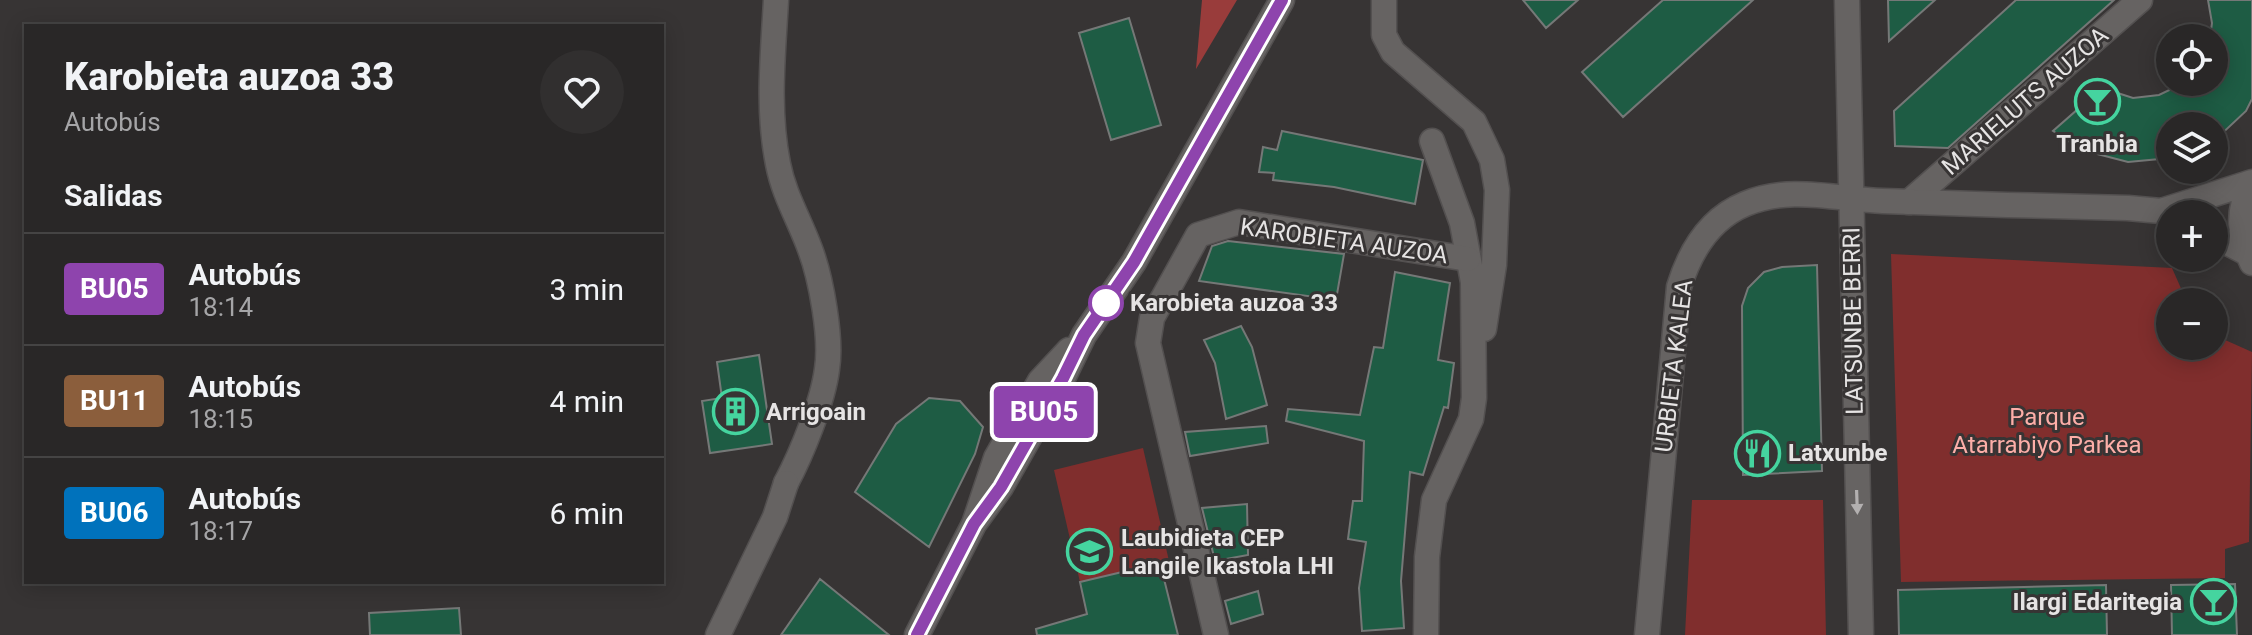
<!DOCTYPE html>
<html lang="es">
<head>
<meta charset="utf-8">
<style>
	:root { --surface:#292727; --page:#312f2f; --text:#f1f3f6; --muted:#a5a5a7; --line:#454444 }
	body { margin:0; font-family:Roboto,sans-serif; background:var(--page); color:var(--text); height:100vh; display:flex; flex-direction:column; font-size:30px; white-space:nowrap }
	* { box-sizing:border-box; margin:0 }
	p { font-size:26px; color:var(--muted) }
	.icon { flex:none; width:44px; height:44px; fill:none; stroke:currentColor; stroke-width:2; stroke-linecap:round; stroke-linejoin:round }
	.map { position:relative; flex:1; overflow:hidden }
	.sheet { position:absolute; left:24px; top:24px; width:640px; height:560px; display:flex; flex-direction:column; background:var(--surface); border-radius:0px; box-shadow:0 4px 20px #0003,0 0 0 2px var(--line) }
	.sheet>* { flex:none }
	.badge { padding:0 16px; border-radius:6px; font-size:28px; line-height:52px }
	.tools { position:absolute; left:2156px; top:24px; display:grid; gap:16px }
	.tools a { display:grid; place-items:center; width:72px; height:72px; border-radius:50%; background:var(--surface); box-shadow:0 4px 20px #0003,0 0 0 2px var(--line); font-size:40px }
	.map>.badge { position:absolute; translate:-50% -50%; box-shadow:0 0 0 4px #fff }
	h2 { padding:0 40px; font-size:30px; line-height:72px }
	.round { display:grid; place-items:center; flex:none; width:84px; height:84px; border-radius:42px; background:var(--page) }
	.overview { display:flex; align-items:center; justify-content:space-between; height:136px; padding:0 40px }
	h1 { font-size:38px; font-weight:800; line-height:60px }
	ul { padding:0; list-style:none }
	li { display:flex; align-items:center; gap:24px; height:112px; padding:0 40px; border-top:2px solid var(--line) }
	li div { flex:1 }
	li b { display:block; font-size:30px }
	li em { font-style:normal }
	li .badge { min-width:88px; font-weight:700; text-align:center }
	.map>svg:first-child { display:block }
	.green { fill:#802e2d }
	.forest { fill:#993c3b }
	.building { fill:#1e5c44; stroke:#757877; stroke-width:2 }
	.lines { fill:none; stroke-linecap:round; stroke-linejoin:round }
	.pedestrian-casing { stroke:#535050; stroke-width:27 }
	.minor-casing { stroke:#535050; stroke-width:27 }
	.secondary-casing { stroke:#535050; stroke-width:27 }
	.pedestrian { stroke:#666362; stroke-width:24 }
	.minor { stroke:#666362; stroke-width:24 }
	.secondary { stroke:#666362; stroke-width:24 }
	.oneway { fill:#b3b0b0 }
	.line-casing { stroke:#fff; stroke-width:18 }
	.line { stroke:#8e44ad; stroke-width:12 }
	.stop-dot { fill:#fff; stroke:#8e44ad; stroke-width:4 }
	.labels { text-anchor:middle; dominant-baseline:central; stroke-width:6; stroke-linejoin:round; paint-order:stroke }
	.street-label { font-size:24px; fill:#e6e4e4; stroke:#373434 }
	.poi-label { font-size:24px; font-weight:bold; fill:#e6e4e4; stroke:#373434; text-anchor:start }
	.stop-label { font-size:24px; font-weight:bold; fill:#e6e4e4; stroke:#373434; text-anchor:start }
	.park-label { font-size:24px; fill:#fcaea8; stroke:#373434 }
</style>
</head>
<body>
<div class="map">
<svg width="2252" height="635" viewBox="0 0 2252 635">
	<rect width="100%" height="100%" fill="#373434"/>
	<path class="green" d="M1891,254L2172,268L2187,302H2170V346H2214V335L2252,352L2249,542L2225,549V578L1901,582Z
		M1143,448L1169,561L1080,582L1054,470Z
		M1692,500H1823L1826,635H1685Z"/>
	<path class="forest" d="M1202,0H1237L1196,69Z"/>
	<path class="building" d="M1523,0H1578L1546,28Z
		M1663,0H1753L1623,117L1582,72Z
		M1888,0H1935L1889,41Z
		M2016,0H2114L1948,148L1895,146L1894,111Z
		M2208,0H2252V99L2246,111L2214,141V126H2170V158L2128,162L2082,150L2053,131L2102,88L2133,98L2159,95L2186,82H2214V38H2210L2212,23Z
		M1129,18L1161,125L1111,140L1079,33Z
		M1282,131L1423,160L1415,204L1334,187L1273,180L1274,173L1259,172L1263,147L1277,150Z
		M1228,241L1344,254L1336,300L1199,281L1212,246Z
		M1817,265L1822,471L1743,475L1742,306L1748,288L1764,272L1782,267Z
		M1395,272L1450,283L1438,360L1454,363L1448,408L1444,407L1423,475L1410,472L1401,581L1404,628L1362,631L1359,588L1366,542L1348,539L1353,501H1362L1364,441L1286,421L1288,409L1360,415L1374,347L1383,348Z
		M1241,326L1252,347L1267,405L1226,419L1215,363L1204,340Z
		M759,355L772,444L710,453L702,401L722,398L717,362Z
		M929,398L960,401L983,427L975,454L929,547L855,492L896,424Z
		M1266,426L1268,443L1190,456L1185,432Z
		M1247,504L1248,555L1215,561L1202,508Z
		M1160,563L1178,635H1037L1036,629L1087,614L1080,582Z
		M820,579L889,635H781Z
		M2235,584L2237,635H2172L2171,585Z
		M2106,585L2107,635H1899L1898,590Z
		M1258,591L1263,614L1231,624L1225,601Z
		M459,608L461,635H370L369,613Z"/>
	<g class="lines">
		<defs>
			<path id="pedestrian" d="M1384,0V35L1393,52L1474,122L1492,160L1497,190L1494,265L1484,329
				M1909,202L2140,0
				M1426,635L1427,557L1434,500L1471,419L1474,398L1473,282L1462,223L1432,141"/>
			<path id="minor" d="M776,0C773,55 767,109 778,164C784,195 799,219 810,249C821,278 832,338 827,369C823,401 802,453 786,483
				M1847,0L1861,635
				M2252,183C2236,211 2239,236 2252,263
				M2161,211L2252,182
				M2214,236L2247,253
				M1216,635L1148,343L1152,318L1198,235L1239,222L1468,259
				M1647,635L1679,287C1690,251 1709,219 1745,204C1790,185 1835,199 1883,201C1965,204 2046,206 2128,208L2161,211L2170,215"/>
			<path id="secondary" d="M974,524L1001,487L1063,378L1084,335L1134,262L1282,0
				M718,635L775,517L786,483
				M917,635L974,524L996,458L1040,381L1069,350"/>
		</defs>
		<use href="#pedestrian" class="pedestrian-casing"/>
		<use href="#minor" class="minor-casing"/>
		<use href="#secondary" class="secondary-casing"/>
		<use href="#pedestrian" class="pedestrian"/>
		<use href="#minor" class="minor"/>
		<use href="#secondary" class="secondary"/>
	</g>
	<defs><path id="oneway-solid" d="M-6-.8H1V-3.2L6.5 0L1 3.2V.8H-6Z" transform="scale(2)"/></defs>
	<use class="oneway" href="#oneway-solid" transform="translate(1857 502) rotate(88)"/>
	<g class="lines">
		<defs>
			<path id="line" d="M917,635L974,524L1001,487L1063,378L1084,335L1134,262L1282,0"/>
		</defs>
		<use href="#line" class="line-casing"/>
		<use href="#line" class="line"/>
	</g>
	<defs>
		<symbol id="bar-ring" viewBox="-11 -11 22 22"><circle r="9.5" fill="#373434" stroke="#45d49f" stroke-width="1.5"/><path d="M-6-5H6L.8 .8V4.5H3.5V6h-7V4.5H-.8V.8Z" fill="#45d49f"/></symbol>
		<symbol id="building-ring" viewBox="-11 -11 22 22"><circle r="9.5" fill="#373434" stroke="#45d49f" stroke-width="1.5"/><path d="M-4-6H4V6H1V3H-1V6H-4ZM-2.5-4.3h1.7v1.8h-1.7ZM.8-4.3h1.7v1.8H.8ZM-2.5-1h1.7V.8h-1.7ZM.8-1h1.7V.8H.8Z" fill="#45d49f"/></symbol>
		<symbol id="restaurant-ring" viewBox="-11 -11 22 22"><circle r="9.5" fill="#373434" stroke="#45d49f" stroke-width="1.5"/><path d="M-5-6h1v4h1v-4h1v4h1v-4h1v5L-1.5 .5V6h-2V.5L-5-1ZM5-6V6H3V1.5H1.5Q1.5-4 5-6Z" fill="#45d49f"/></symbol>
		<symbol id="school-ring" viewBox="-11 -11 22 22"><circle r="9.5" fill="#373434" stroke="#45d49f" stroke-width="1.5"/><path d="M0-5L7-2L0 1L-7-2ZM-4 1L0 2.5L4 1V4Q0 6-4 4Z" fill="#45d49f"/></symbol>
	</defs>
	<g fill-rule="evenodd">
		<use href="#bar-ring" x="2072" y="76" width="51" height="51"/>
		<use href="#building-ring" x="710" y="386" width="51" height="51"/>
		<use href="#restaurant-ring" x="1732" y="428" width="51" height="51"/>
		<use href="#school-ring" x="1064" y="526" width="51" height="51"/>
		<use href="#bar-ring" x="2188" y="576" width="51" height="51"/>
	</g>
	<circle class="stop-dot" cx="1106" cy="303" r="16"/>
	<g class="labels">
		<g class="street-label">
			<text transform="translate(2025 101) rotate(-41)">MARIELUTS AUZOA</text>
			<text transform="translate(1344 241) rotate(8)">KAROBIETA AUZOA</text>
			<text transform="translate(1853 321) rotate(-91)">LATSUNBE BERRI</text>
			<text transform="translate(1674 366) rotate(-83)">URBIETA KALEA</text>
		</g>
		<g class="poi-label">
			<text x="2097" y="144" text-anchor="middle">Tranbia</text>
			<text x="766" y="412">Arrigoain</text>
			<text x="1788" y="453">Latxunbe</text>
			<text x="1121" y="538">Laubidieta CEP<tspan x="1121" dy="28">Langile Ikastola LHI</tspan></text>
			<text x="2182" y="602" text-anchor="end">Ilargi Edaritegia</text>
		</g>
		<g class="stop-label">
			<text x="1130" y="303">Karobieta auzoa 33</text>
		</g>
		<g class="park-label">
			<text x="2047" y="417">Parque<tspan x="2047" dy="28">Atarrabiyo Parkea</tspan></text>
		</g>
	</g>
</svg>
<div class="tools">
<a><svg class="icon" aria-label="locate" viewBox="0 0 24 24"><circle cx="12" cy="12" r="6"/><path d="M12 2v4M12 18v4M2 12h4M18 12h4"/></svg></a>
<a><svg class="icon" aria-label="layers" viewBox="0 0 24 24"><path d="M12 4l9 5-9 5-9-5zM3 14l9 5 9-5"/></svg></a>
<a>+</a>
<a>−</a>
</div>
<b class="badge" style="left:1044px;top:412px;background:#8e44ad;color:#fff">BU05</b>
<section class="sheet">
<div class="overview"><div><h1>Karobieta auzoa 33</h1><p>Autobús</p></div><a class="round"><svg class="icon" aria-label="heart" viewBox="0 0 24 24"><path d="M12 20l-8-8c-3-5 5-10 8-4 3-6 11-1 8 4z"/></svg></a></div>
<h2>Salidas</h2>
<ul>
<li><span class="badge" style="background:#8e44ad;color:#fff">BU05</span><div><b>Autobús</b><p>18:14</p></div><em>3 min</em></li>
<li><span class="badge" style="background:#8b5e3c;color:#fff">BU11</span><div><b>Autobús</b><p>18:15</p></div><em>4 min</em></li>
<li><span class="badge" style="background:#0072bc;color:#fff">BU06</span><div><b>Autobús</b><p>18:17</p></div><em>6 min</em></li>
</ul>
</section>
</div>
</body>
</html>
